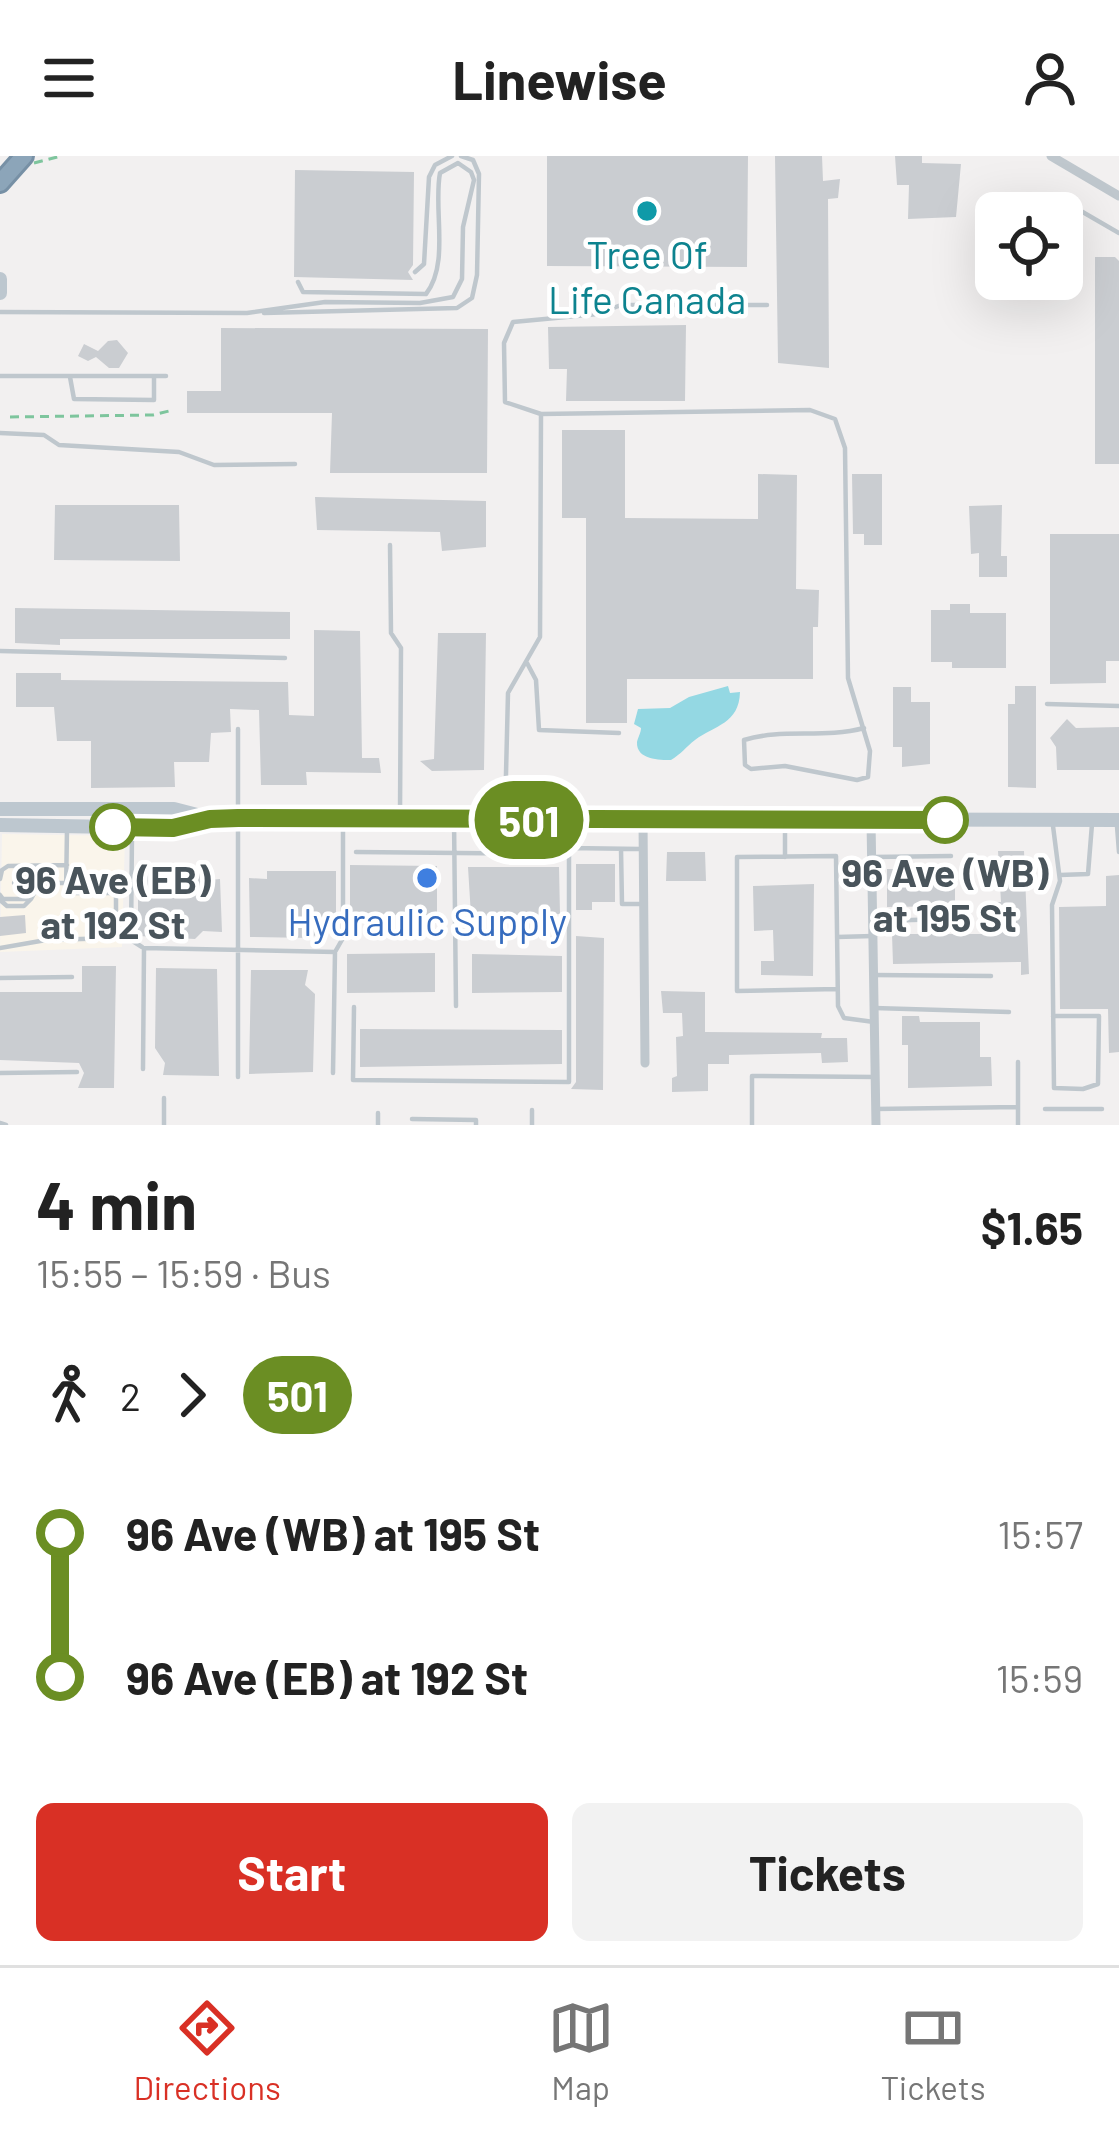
<!DOCTYPE html>
<html lang="en">
<head>
<meta charset="utf-8">
<style>
	:root { --surface:#fff; --page:#f2f2f2; --text:#222; --muted:#767676; --line:#e0e0e0; --accent:#d93025 }
	body { margin:0; font-family:Barlow,sans-serif; background:var(--page); color:var(--text); height:100vh; display:flex; flex-direction:column; font-size:45px; white-space:nowrap }
	* { box-sizing:border-box; margin:0 }
	p { font-size:39px; color:var(--muted) }
	.icon { flex:none; width:66px; height:66px; fill:none; stroke:currentColor; stroke-width:2; stroke-linecap:round; stroke-linejoin:round }
	.map { position:relative; height:969px; overflow:hidden }
	.panel { display:flex; flex-direction:column; background:var(--surface); flex:1 }
	.panel>* { flex:none }
	.badge { padding:0 24px; border-radius:39px; font-size:42px; line-height:78px }
	.tools { position:absolute; left:975px; top:36px; display:grid; gap:24px }
	.tools a { display:grid; place-items:center; width:108px; height:108px; border-radius:18px; background:var(--surface); box-shadow:0 12px 48px #0002; font-size:60px }
	.map>.badge { position:absolute; translate:-50% -50%; box-shadow:0 0 0 6px #fff }
	.legs { display:flex; align-items:center; gap:18px; height:132px; padding:0 36px; font-size:39px }
	.legs p { margin-inline-start:auto }
	.overview { display:flex; align-items:center; justify-content:space-between; height:204px; padding:0 36px }
	h1 { font-size:66px; font-weight:700; line-height:90px }
	.primary-button { display:flex; gap:24px; margin-top:auto; padding:24px 36px }
	.primary-button a { flex:1; height:138px; border-radius:18px; background:var(--accent); color:#fff; font-size:48px; font-weight:700; line-height:138px; text-align:center }
	.primary-button a+a { background:var(--page); color:var(--text) }
	ul { padding:0 36px; list-style:none }
	li { display:flex; align-items:center; gap:42px; height:144px; font-size:45px }
	li i { display:grid; place-items:center; width:18px; height:100%; margin:0 15px; background:currentColor }
	li i::after { content:''; width:30px; height:30px; margin:-15px; border:9px solid; border-radius:50%; background:var(--surface) }
	li p { margin-inline-start:auto }
	li:first-child i { background:linear-gradient(#0000 50%,currentColor 0) }
	li:last-child i { background:linear-gradient(currentColor 50%,#0000 0) }
	header { display:flex; justify-content:space-between; align-items:center; height:156px; padding:0 36px; background:var(--surface); font-size:54px; font-weight:700 }
	.tab-bar { display:flex; justify-content:space-around; align-items:center; height:168px; border-top:3px solid var(--line); background:var(--surface); font-size:33px; color:var(--muted) }
	.tab-bar a { display:grid; justify-items:center; gap:6px }
	.tab-bar .active { color:var(--accent) }
	.map>svg:first-child { display:block }
	.commercial { fill:#faf5eb }
	.water { fill:#94d8e3 }
	.building { fill:#cacdd1 }
	.lines { fill:none; stroke-linecap:round; stroke-linejoin:round }
	.motorway-casing { stroke:#7790a5; stroke-width:22 }
	.path { stroke:#7ec59d; stroke-width:3; stroke-dasharray:9 6; stroke-linecap:butt }
	.service { stroke:#bfc7cd; stroke-width:4.5 }
	.minor { stroke:#bfc7cd; stroke-width:9 }
	.secondary { stroke:#bdc7cf; stroke-width:14 }
	.motorway { stroke:#8ca5b9; stroke-width:16 }
	.line-1-casing { stroke:#fff; stroke-width:27 }
	.line-1 { stroke:#6b8e23; stroke-width:18 }
	.culture-dot { fill:#0f9aa8; stroke:#fff; stroke-width:4.5 }
	.stop-1-dot { fill:#fff; stroke:#6b8e23; stroke-width:6 }
	.shop-dot { fill:#3f7fe0; stroke:#fff; stroke-width:4.5 }
	.labels { text-anchor:middle; dominant-baseline:central; stroke-width:9; stroke-linejoin:round; paint-order:stroke }
	.culture-label { font-size:39px; fill:#0d838f; stroke:#fff }
	.stop-label { font-size:39px; font-weight:bold; fill:#49545b; stroke:#fff }
	.shop-label { font-size:39px; fill:#366cbe; stroke:#fff }
</style>
</head>
<body>
<header><svg class="icon" aria-label="menu" viewBox="0 0 24 24"><path d="M4 6h16M4 12h16M4 18h16"/></svg>Linewise<svg class="icon" aria-label="person" viewBox="0 0 24 24"><circle cx="12" cy="8" r="4"/><path d="M4 21q1-7 8-7t8 7"/></svg></header>
<div class="map">
<svg width="1119" height="969" viewBox="0 0 1119 969">
	<rect width="100%" height="100%" fill="#f2f0f0"/>
	<path class="commercial" d="M2,678L125,680L122,791L0,796Z"/>
	<path class="water" d="M728,530L730,537L740,536C739,568 715,569 695,584C686,591 681,598 671,604C660,604 636,604 637,586C638,581 641,577 641,572L634,568L638,553L670,552L689,541Z"/>
	<path class="building" d="M547,0H748L747,111L547,110Z
		M775,0H822L823,25L840,23L838,42L828,43L829,212L778,207Z
		M895,0H922V7L961,8L956,61L908,63L909,29H897Z
		M295,14L414,16L413,109L408,116L413,124L294,121Z
		M1095,101H1115L1119,105V308H1095Z
		M686,169L685,245H566L567,213H549L548,171Z
		M221,172L488,173L487,317H330L332,257H187V235H221Z
		M117,184L128,197L119,212H109L96,201L88,205L78,200L84,188L98,195L108,185Z
		M562,274H625V362L758,363V318L797,319L796,433L819,434L818,471H813V523H627V567H586V362H562Z
		M852,318H882V389H864V378H853Z
		M315,341L486,345V391L442,395L440,376L317,374Z
		M55,349H179L180,405L54,404Z
		M1002,349L1001,400H1007V421H979V397L971,398L969,350Z
		M1050,378H1119V505H1106V527L1050,528Z
		M950,448H970V457H1006V512H952V506H931V454H950Z
		M15,452L290,456V483H60V489L15,487Z
		M314,474L360,475L362,602H379L381,617L306,616L307,629H261L259,554L230,553L231,576L211,577L209,606H174L175,631L91,632V585H57L54,551H16V517H61V524L288,526L289,559L314,560Z
		M438,477H486L484,614L432,615L420,605L434,603Z
		M1015,530H1036V632L1008,631V548H1015Z
		M893,531H911V546H930V608L902,611V591H893Z
		M1067,563L1076,572L1119,571V614H1057L1056,591L1050,582Z
		M998,695H1024L1029,818L1021,819V806L893,808L892,778H984L985,746H1001Z
		M667,696H705L706,725H666Z
		M576,708H615V746H592V754H576Z
		M350,709L437,710V759H350Z
		M468,711H559L560,758L471,760Z
		M887,713H955V750L887,751Z
		M138,715H201L200,725L220,723L222,776L203,775L195,783L138,780Z
		M267,715H336V776H322L310,782L250,781L249,722L267,723Z
		M1119,719V896L1109,897L1108,853H1060L1059,751L1106,750V720Z
		M814,728L813,820L761,819V805H774L773,774L754,775L753,730Z
		M25,759L26,777L0,780V761Z
		M576,780L604,782L603,934L571,933L576,926Z
		M435,797V836L347,837V798Z
		M472,798L562,800V836L472,837Z
		M82,810H116L114,932H78L84,917L79,907L0,904V836H82Z
		M156,812L217,813L219,920L163,919L165,907L155,892Z
		M251,814H308L305,829L315,838L313,916L249,918Z
		M661,835L705,836V876L822,877L821,882H847L848,906L822,907L821,897L729,899V908H708V935L672,936V922L677,920L676,881L683,880L682,857H663Z
		M902,860H919L920,866H980V901H991L992,930L908,932V889H902Z
		M360,873L562,874V908L360,911Z"/>
	<g class="lines">
		<defs>
			<path id="motorway" d="M0,27L24,0"/>
		</defs>
		<use href="#motorway" class="motorway-casing"/>
		<path class="path" d="M34,7L61,0
			M10,261L153,259L173,254"/>
		<path class="service" d="M1074,51L1119,77
			M415,116L424,108L429,21L435,9L452,0
			M0,156L246,157
			M247,157L325,146L420,147L453,141L462,123L463,71L474,24L471,16L458,7L440,17C433,53 450,107 426,138L303,136L298,126
			M264,157L457,152L472,142L477,119L479,18L473,4L461,0
			M0,220H166
			M70,221L74,243L154,244V220
			M541,258L810,254L835,263L845,292L848,522L870,595L868,621L857,624L785,610L751,613L745,609L744,584C782,572 824,583 864,572
			M0,277L44,279L59,289L179,296L214,309L295,308
			M390,389L391,477L401,492L400,657
			M0,495L285,502
			M527,507L536,524L539,574L619,577
			M1047,548L1119,550
			M238,573V921
			M505,658L508,537L540,481L541,258L505,246L504,187L513,166L598,158L621,149H767
			M454,663L456,850
			M785,665V701
			M1117,670L1119,696
			M132,677L131,784L142,791
			M569,692L641,693
			M621,693L622,748H644
			M356,696L569,698L568,665
			M872,701L951,700
			M1060,719L1088,718L1092,668
			M0,723L2,714L8,710L67,709
			M14,727H66
			M0,739L3,743H31L40,727
			M0,744L7,750H24L31,743
			M873,765L950,763
			M837,781L873,780
			M0,792L46,784L116,782V737H66L67,673
			M335,796L343,782V667
			M873,819L991,820
			M0,822L72,821
			M837,833L737,835V701L836,700L838,850L844,862L874,866
			M354,851L353,924L569,926V698
			M874,852L1009,856
			M1053,860H1099L1098,928L1083,933L1054,932L1052,749L1060,725L1053,670
			M143,913L144,792L335,796L333,917
			M0,917L77,916
			M164,942V969
			M875,953L1017,951
			M1045,953H1102
			M532,954V969
			M378,957V969
			M412,963L476,964V969
			M0,967L6,969
			M752,969V920L875,921
			M1018,969V906"/>
		<path class="minor" d="M1051,0L1119,40
			M643,664L645,907
			M871,665L876,969"/>
		<path class="secondary" d="M0,123V137
			M0,653H174L205,661
			M0,669L173,672L210,663L238,662L1119,664"/>
		<use href="#motorway" class="motorway"/>
	</g>
	<g class="lines">
		<defs>
			<path id="line-1" d="M113,671L173,672L210,663L238,662L945,664"/>
		</defs>
		<use href="#line-1" class="line-1-casing"/>
		<use href="#line-1" class="line-1"/>
	</g>
	<circle class="culture-dot" cx="647" cy="55" r="12"/>
	<g class="stop-1-dot">
		<circle cx="945" cy="664" r="21"/>
		<circle cx="113" cy="671" r="21"/>
	</g>
	<circle class="shop-dot" cx="427" cy="722" r="12"/>
	<g class="labels">
		<g class="culture-label">
			<text x="647" y="97">Tree Of<tspan x="647" dy="45">Life Canada</tspan></text>
		</g>
		<g class="stop-label">
			<text x="945" y="715">96 Ave (WB)<tspan x="945" dy="45">at 195 St</tspan></text>
			<text x="113" y="722">96 Ave (EB)<tspan x="113" dy="45">at 192 St</tspan></text>
		</g>
		<g class="shop-label">
			<text x="427" y="764">Hydraulic Supply</text>
		</g>
	</g>
</svg>
<div class="tools">
<a><svg class="icon" aria-label="locate" viewBox="0 0 24 24"><circle cx="12" cy="12" r="6"/><path d="M12 2v4M12 18v4M2 12h4M18 12h4"/></svg></a>
</div>
<b class="badge" style="left:529px;top:664px;background:#6b8e23;color:#fff">501</b>
</div>
<section class="panel">
<div class="overview"><div><h1>4 min</h1><p>15:55 – 15:59 · Bus</p></div><b>$1.65</b></div>
<div class="legs"><svg class="icon" aria-label="walk" viewBox="0 0 24 24"><circle cx="13" cy="4" r="2"/><path d="M13 8l-2 6 4 7M11 14l-3 7M7 12l3-4h3l4 4"/></svg>2<svg class="icon" aria-label="forward" viewBox="0 0 24 24"><path d="M9 5l7 7-7 7"/></svg><b class="badge" style="background:#6b8e23;color:#fff">501</b></div>
<ul>
<li><i style="color:#6b8e23"></i><b>96 Ave (WB) at 195 St</b><p>15:57</p></li>
<li><i style="color:#6b8e23"></i><b>96 Ave (EB) at 192 St</b><p>15:59</p></li>
</ul>
<div class="primary-button"><a>Start</a><a>Tickets</a></div>
</section>
<nav class="tab-bar">
<a class="active"><svg class="icon" aria-label="directions" viewBox="0 0 24 24"><path d="M12 3l9 9-9 9-9-9zM9 14v-3h6M13 9l2 2-2 2"/></svg>Directions</a>
<a><svg class="icon" aria-label="map" viewBox="0 0 24 24"><path d="M3 6l6-2 6 2 6-2v14l-6 2-6-2-6 2zM9 4v14M15 6v14"/></svg>Map</a>
<a><svg class="icon" aria-label="tickets" viewBox="0 0 24 24"><path d="M3 7h18v10H3zM15 7v10"/></svg>Tickets</a>
</nav>
</body>
</html>
